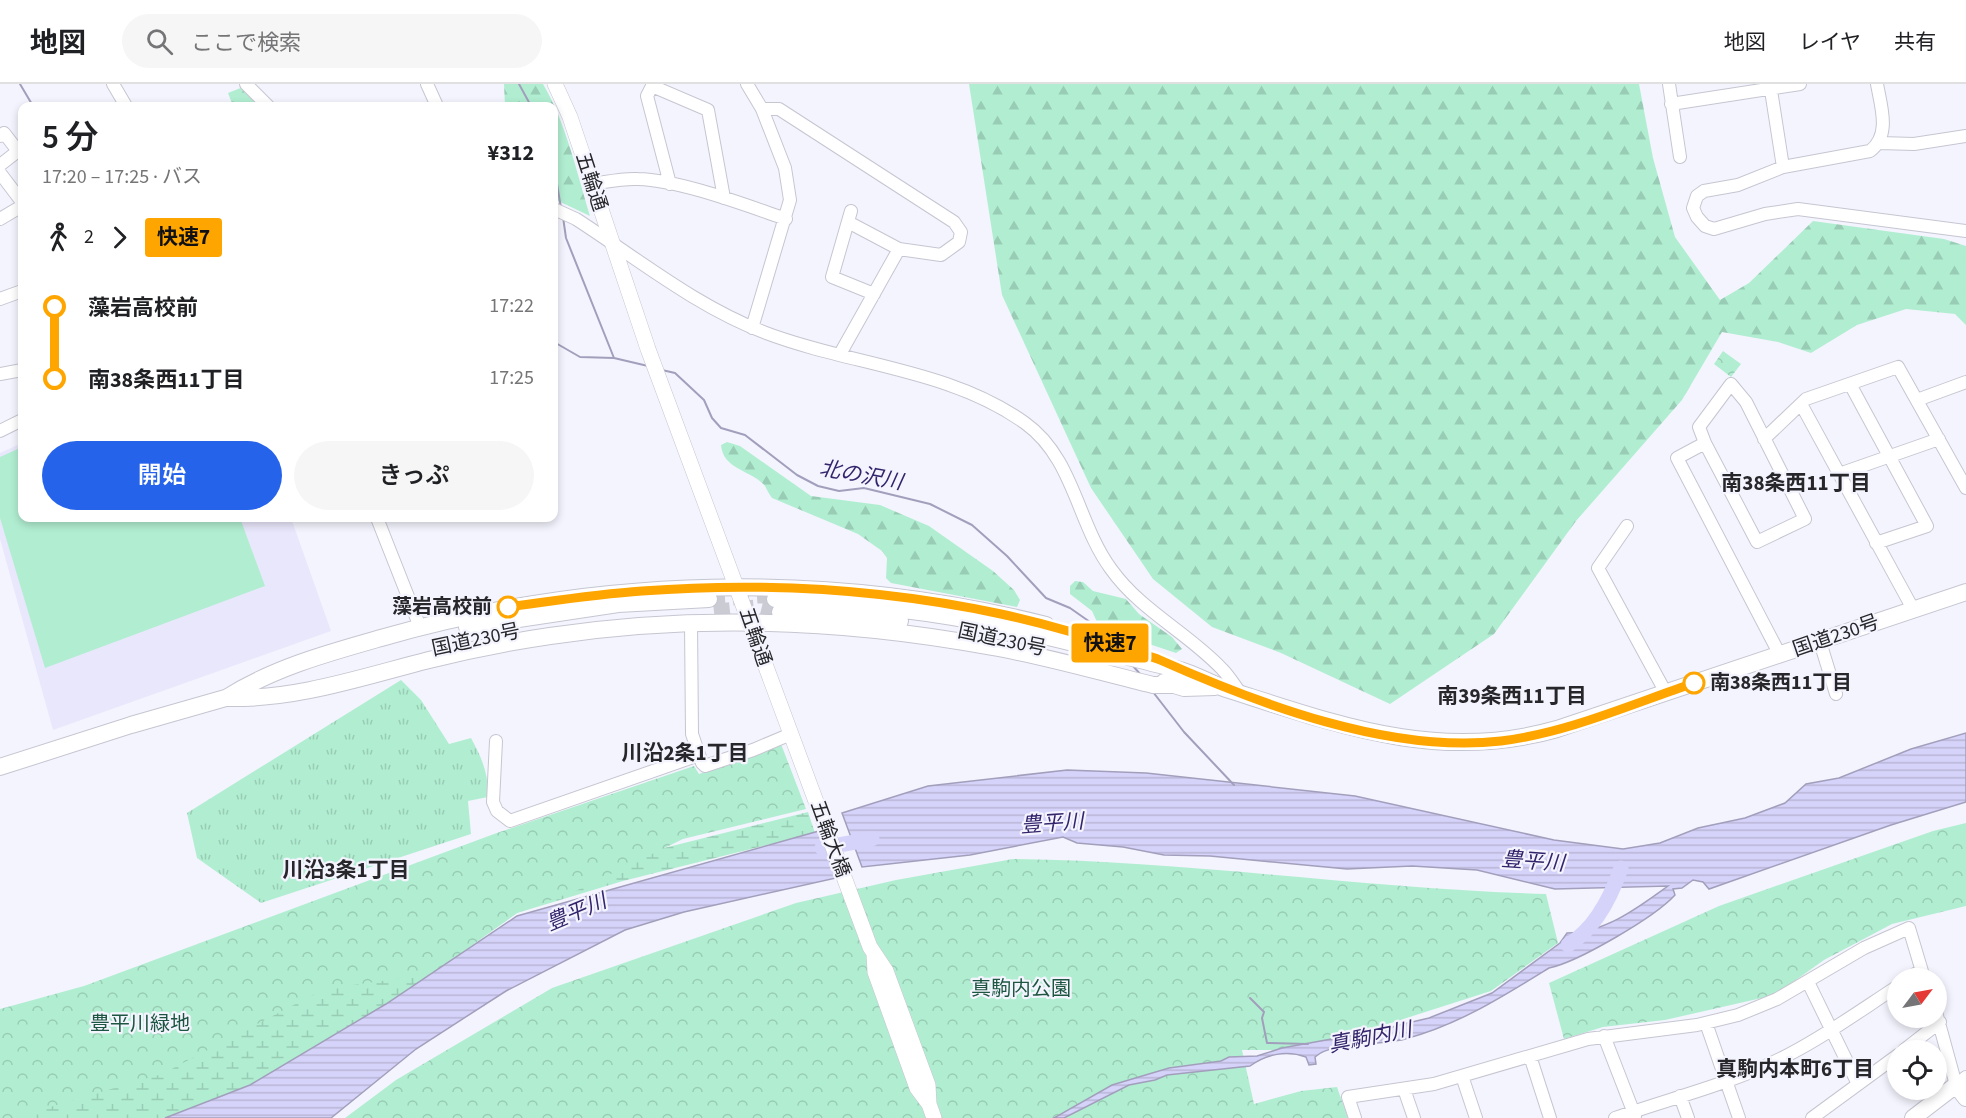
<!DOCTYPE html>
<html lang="ja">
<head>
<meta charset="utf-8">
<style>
	:root { --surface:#fff; --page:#f6f6f6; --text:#202124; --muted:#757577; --line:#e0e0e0; --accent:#2563eb }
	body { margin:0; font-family:"Source Sans 3","Noto Sans JP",sans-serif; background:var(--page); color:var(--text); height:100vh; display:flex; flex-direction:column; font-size:22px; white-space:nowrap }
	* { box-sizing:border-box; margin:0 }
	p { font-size:20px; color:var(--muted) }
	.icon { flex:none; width:33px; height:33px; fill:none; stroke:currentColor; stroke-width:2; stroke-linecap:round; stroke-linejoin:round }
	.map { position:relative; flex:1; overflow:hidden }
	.details { position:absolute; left:18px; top:18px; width:540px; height:420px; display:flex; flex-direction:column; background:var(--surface); border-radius:12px; box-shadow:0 3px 9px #0003 }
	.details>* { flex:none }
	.badge { padding:0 12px; border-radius:4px; font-size:21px; line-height:39px }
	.needle { width:39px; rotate:58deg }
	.fabs { position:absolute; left:1887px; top:884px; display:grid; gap:12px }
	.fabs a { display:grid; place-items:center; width:60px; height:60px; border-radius:50%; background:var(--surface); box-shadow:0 3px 9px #0003; font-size:30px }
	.map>.badge { position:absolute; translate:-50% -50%; box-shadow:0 0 0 3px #fff }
	.legs { display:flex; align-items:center; gap:9px; height:66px; padding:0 24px; font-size:20px }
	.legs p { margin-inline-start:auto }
	.overview { display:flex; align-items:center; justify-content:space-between; height:102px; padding:0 24px }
	h1 { font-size:33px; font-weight:600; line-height:45px }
	.action { display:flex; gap:12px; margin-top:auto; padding:12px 24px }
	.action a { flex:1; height:69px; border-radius:36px; background:var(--accent); color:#fff; font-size:24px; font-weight:600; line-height:69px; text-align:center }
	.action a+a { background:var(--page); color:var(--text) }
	ul { padding:0 24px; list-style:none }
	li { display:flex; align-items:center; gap:21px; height:72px; font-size:22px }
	li i { display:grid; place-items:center; width:9px; height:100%; margin:0 8px; background:currentColor }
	li i::after { content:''; width:15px; height:15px; margin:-8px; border:4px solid; border-radius:50%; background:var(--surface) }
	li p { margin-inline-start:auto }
	li:first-child i { background:linear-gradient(#0000 50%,currentColor 0) }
	li:last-child i { background:linear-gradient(currentColor 50%,#0000 0) }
	header { display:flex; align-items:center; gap:36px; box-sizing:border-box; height:84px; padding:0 30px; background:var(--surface); border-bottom:2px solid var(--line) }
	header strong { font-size:28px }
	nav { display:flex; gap:33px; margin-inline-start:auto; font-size:21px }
	.search { width:420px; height:54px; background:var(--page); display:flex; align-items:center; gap:15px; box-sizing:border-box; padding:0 21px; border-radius:33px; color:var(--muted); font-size:22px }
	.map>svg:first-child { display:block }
	.built { fill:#e9e7fb }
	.grass { fill:url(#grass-tufts) }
	.forest { fill:url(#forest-firs) }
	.wetland { fill:url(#wetland-marsh) }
	.park { fill:url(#park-crowns) }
	.pitch { fill:#b1eed1 }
	.water { fill:url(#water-rules); stroke:#a29fbc; stroke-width:1.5 }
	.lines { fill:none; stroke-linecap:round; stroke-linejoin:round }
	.stream { stroke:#a29fbc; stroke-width:2 }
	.river { stroke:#d6d3fa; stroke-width:15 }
	.highway-tunnel { stroke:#cbcbd4; stroke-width:16; stroke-dasharray:16 8; stroke-linecap:butt }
	.minor-casing { stroke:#c6c6d2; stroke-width:14 }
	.major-casing { stroke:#c6c6d2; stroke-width:16 }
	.highway-casing { stroke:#c6c6d2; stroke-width:18 }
	.minor { stroke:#fff; stroke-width:12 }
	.major { stroke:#fff; stroke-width:15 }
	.highway { stroke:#fff; stroke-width:16 }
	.line-1-casing { stroke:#fff; stroke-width:14 }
	.line-1 { stroke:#ffa500; stroke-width:9 }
	.stop-1-dot { fill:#fff; stroke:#ffa500; stroke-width:3 }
	.labels { text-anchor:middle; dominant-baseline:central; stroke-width:4.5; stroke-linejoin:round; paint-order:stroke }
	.street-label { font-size:20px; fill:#27272b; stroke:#f4f4fe }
	.stop-label { font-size:20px; font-weight:bold; fill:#27272b; stroke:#f4f4fe; text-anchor:end }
	.park-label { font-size:20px; fill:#1c5640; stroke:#f4f4fe }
	.water-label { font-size:21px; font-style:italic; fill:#34246c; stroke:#f4f4fe }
	.neighbourhood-label { font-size:21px; font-weight:bold; fill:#27272b; stroke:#f4f4fe }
</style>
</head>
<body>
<header>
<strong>地図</strong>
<div class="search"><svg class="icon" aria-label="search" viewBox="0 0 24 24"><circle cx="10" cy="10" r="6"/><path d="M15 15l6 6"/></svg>ここで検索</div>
<nav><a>地図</a><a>レイヤ</a><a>共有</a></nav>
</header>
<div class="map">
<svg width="1966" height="1034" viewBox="0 0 1966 1034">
	<defs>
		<pattern id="grass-tufts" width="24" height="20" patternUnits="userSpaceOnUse" patternTransform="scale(1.5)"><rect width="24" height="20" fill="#b1eed1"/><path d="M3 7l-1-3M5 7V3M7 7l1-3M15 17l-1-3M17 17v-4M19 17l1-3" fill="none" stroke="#98ccb4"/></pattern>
		<pattern id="forest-firs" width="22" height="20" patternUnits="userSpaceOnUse" patternTransform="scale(1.5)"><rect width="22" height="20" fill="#b1eed1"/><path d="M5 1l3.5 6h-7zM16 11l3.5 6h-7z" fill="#98ccb4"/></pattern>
		<pattern id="wetland-marsh" width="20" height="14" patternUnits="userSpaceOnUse" patternTransform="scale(1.5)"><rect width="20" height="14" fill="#b1eed1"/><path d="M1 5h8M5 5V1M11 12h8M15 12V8" fill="none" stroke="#98ccb4"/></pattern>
		<pattern id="park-crowns" width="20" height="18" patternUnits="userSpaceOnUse" patternTransform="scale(1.5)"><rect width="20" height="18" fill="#b1eed1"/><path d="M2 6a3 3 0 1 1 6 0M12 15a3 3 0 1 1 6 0" fill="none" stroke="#98ccb4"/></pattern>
		<pattern id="water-rules" width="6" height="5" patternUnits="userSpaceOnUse" patternTransform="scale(1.5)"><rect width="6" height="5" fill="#d6d3fa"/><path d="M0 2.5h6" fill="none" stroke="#b8b5d6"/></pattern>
	</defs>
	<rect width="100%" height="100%" fill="#f4f4fe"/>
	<path class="built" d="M22,359V434H291L331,547L53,646L0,455V369Z"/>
	<path class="grass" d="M401,596L421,616L449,660L471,654C482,674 489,691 488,713L468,717L471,750L261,819L197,774L187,729Z"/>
	<path class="forest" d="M504,0H543C566,39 577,89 590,132L554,115V22H505Z
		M969,0H1639L1653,74L1675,153L1720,216L1749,199L1813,137L1944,155L1966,162V241L1955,230L1906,225L1857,241L1811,269L1778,258L1722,248L1682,316L1576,437L1494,550L1390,620L1281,569L1212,543L1153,495L1091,404L1002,211Z
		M727,358L740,362L811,412L880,421L929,442L993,487L1014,506L1020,516L1017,523L891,499L886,494L887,474L882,467L858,450L772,414C769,410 767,406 765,402C752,386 723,386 721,361Z
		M1075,497L1083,498L1093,507L1126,515L1139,530L1172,553L1182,565L1176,569L1104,545L1097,538L1092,527L1070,510V502Z"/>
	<path class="wetland" d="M808,728L815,749L623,797L517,829L430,890L362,956L245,1034H0V1029L249,935L656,766Z"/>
	<path class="park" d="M243,3L257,20L233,22L228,9Z
		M1723,267L1741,280L1731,293L1714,280Z
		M781,660L806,725L683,755L580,805L517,829L432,890L324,905L162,990L13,1034H0V925L84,902L494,750L694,682L699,690Z
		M1966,739V822L1892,840L1824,876L1775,911L1665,936L1603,943L1564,955L1549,899L1719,822L1933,747Z
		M1013,775C1192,777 1368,805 1546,810L1558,859L1491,907L1369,946L1290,966H1242L1254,1020L1301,1007L1337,1003L1348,1034H345L396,996L552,904L796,819L896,796Z"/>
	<path class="pitch" d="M22,363V434H240L265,502L45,584L0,434V373Z"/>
	<path class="water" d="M1966,649V718L1891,741L1709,805L1703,798L1693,796L1682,804L1673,805L1675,811C1655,833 1578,878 1549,884C1502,913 1458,941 1405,955C1381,962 1332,957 1315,973L1316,980L1309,981L1306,973C1287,966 1266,970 1250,982L1167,991L1155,996L1129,1001L1064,1034H1054L1112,1001L1169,984L1221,977L1229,973L1257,972L1282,964L1359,950L1381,949L1395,942L1429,934L1492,909L1560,859L1567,849C1605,849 1639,823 1668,802L1555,805L1477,786L1412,782L1347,785L1210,772L1164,771L1123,763L1077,759L1063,753L970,771L862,783L842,729L928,702L1067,686L1146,689L1355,712L1554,756L1623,765L1660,759L1698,744L1745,734L1785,719L1806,700L1839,694L1911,665Z
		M819,747L836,794L684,828L625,846L506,907L416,965L331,1034H165L250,1001L386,920L517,832Z"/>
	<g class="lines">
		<path class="stream" d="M20,0L33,22
			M519,0L531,22
			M554,82L561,124
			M563,133L566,154L614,274
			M554,258L580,273L614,274L648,282
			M662,286L675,289L704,316L712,334L721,344L745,351L797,391L818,402L839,407L864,404L930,420L972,441L1007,472L1046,514L1070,524L1110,552L1119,563
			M1133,582L1141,591
			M1153,608L1184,648L1234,701
			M1250,914L1264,928L1262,934L1267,959L1308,960"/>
		<path class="river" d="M822,764L872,755
			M1568,861C1595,845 1611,813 1621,784"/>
		<path class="highway-tunnel" d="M709,515L766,511L771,513
			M714,528L760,523L780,528"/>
		<defs>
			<path id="minor" d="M113,0L126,22
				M246,0L268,22
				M427,0L437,22
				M747,0L762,25L785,84L790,116L752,244
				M1669,0L1680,73
				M1770,0L1783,83
				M1877,0C1881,23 1891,51 1870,67L1783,83L1738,101L1704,107L1697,112L1693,124L1697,133L1705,142L1714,145L1765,130L1798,125L1966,147
				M1671,20L1800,0
				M762,25H779L954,138L961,148L959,158L941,171L899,165L840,270
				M0,52L4,49L18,67L0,81
				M1880,59L1914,60L1966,52
				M0,89L22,118
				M591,100C606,98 623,94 638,95C680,96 745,121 786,135
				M670,100L647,12L652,2L708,26L724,114
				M554,125L576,135C638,175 697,223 766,249C850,281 950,285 1025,339C1074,374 1077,439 1111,485C1140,526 1188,549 1222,585C1229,592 1235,602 1241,610
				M851,127L832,193L874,210
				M0,135L22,122
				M848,138L899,165
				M0,215L22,207
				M0,290L22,286
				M1731,300L1746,318L1805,435L1757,458L1705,359L1699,343Z
				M1850,300L1927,442L1876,459
				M1917,316L1966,298
				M1801,320L1913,525
				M0,347L22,336
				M1764,355L1806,315L1898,283L1966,404
				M1705,359L1677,374L1780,571
				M1839,390L1939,355
				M377,434L420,543
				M1627,442L1598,484L1666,609
				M691,539L692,650L702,679L705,682L753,666L791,650
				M1820,558L1836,610
				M496,657L493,718L497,727L510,737L699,671
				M1909,894L1921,886
				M1808,898L1858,1000
				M1936,928L1956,1001L1966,993
				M1706,939L1739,1034
				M1604,952L1635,1032
				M1904,966L1940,938
				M1530,972L1550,1034
				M1462,992L1476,1034
				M1404,1005L1414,1034
				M1680,1012L1688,1034
				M1355,1034L1348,1013L1434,1000L1588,955L1697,941L1738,931L1777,915L1864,864L1909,844L1924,894
				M1615,1034C1671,1014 1731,1000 1784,973C1824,953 1861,926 1898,902
				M1812,1034L1898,971"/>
			<path id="major" d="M555,0L570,33L648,265L870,863L886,887L928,1001L929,1020
				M874,870L875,888L917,1004L929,1020L934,1034"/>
			<path id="highway" d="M775,515C852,519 929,526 1004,543C1062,555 1119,571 1176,585C1194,589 1209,599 1226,605C1339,641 1439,679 1557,645L1966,508
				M780,528L900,537
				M467,543L618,520L709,515
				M1164,598L1184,604L1215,603
				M226,614C273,584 328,569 381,554C597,492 828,486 1046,541
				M226,614C296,616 362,593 429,576C469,566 509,558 550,552C696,530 846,536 992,563C1046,572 1099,588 1153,601H1173
				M0,683L131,641L236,611
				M1913,1034L1956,1001L1966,1014"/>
		</defs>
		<use href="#minor" class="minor-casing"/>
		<use href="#major" class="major-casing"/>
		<use href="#highway" class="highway-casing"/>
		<use href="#minor" class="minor"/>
		<use href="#major" class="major"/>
		<use href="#highway" class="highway"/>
	</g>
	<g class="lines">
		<defs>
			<path id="line-1" d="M508,523C553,517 597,510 642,507C761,498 884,505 1001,530C1043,539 1084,551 1125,565C1136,569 1149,571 1160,576C1259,620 1390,670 1501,657C1567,649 1632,620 1694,599"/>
		</defs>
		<use href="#line-1" class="line-1-casing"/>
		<use href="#line-1" class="line-1"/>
	</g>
	<g class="stop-1-dot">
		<circle cx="508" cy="523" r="10"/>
		<circle cx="1694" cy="599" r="10"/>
	</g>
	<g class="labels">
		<g class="street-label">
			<text transform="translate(591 98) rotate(72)">五輪通</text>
			<text transform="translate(1836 552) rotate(-19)">国道230号</text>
			<text transform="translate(755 553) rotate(71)">五輪通</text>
			<text transform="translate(476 556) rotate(-12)">国道230号</text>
			<text transform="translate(1002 556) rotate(12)">国道230号</text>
			<text transform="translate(830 755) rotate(70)">五輪大橋</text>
		</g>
		<g class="stop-label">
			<text x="492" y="523">藻岩高校前</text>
			<text x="1710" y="599" text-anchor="start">南38条西11丁目</text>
		</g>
		<g class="park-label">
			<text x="1021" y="905">真駒内公園</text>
			<text x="140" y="940">豊平川緑地</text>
		</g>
		<g class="water-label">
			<text transform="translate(861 391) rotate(10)">北の沢川</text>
			<text transform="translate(1052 739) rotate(-4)">豊平川</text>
			<text transform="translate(1533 777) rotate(4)">豊平川</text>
			<text transform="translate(576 828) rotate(-23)">豊平川</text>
			<text transform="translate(1370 953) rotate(-11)">真駒内川</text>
		</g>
		<g class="neighbourhood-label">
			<text x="1796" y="399">南38条西11丁目</text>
			<text x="1512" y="612">南39条西11丁目</text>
			<text x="685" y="669">川沿2条1丁目</text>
			<text x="346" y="786">川沿3条1丁目</text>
			<text x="1795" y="985">真駒内本町6丁目</text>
		</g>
	</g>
</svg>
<div class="fabs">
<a><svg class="needle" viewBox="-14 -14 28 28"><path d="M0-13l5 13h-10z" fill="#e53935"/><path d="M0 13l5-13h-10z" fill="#757577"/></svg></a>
<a><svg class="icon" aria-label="locate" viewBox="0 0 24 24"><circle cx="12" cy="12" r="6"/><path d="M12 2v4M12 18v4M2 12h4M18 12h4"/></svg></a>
</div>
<b class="badge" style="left:1110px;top:559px;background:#ffa500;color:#111">快速7</b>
<section class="details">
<div class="overview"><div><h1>5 分</h1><p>17:20 – 17:25 · バス</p></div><b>¥312</b></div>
<div class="legs"><svg class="icon" aria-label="walk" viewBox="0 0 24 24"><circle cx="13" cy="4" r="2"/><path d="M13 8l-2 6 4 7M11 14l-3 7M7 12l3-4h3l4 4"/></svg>2<svg class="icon" aria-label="forward" viewBox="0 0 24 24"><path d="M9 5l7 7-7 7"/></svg><b class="badge" style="background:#ffa500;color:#111">快速7</b></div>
<ul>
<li><i style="color:#ffa500"></i><b>藻岩高校前</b><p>17:22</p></li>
<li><i style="color:#ffa500"></i><b>南38条西11丁目</b><p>17:25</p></li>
</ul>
<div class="action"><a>開始</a><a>きっぷ</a></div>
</section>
</div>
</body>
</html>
